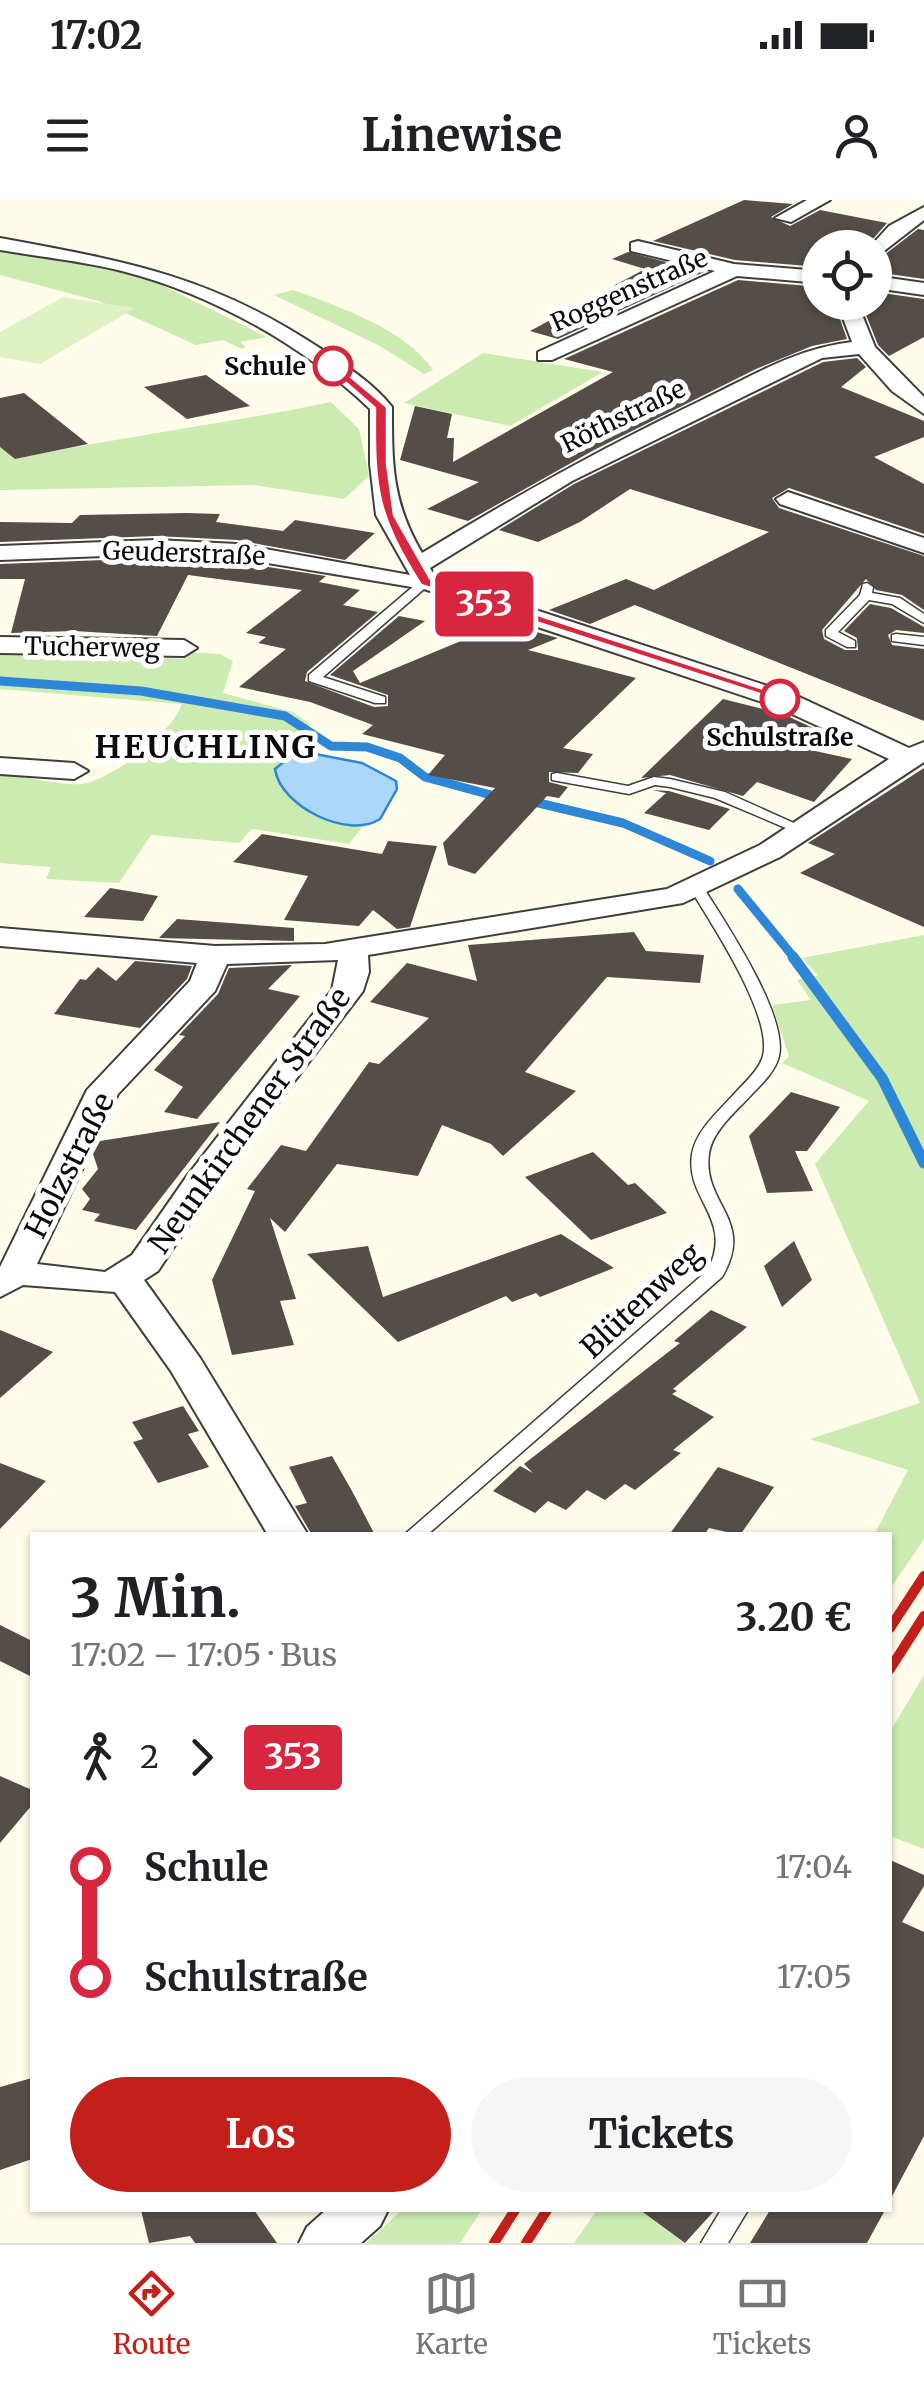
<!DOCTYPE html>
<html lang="de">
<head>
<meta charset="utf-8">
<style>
	:root { --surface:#fff; --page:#f6f6f6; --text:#202124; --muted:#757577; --line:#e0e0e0; --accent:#c3201b }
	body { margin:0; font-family:Merriweather,serif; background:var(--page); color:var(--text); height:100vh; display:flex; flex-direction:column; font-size:38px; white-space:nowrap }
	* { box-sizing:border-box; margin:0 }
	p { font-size:32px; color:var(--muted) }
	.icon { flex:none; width:55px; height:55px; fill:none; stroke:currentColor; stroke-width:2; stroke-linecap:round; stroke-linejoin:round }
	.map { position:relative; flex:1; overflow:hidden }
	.details { position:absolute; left:30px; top:1332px; width:862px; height:680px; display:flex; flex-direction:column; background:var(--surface); border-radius:0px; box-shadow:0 2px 8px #0004 }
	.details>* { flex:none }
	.badge { padding:0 20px; border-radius:8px; font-size:35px; line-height:65px }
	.controls { position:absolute; left:802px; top:30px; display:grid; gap:20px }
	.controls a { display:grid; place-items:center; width:90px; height:90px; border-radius:50%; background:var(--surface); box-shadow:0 2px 8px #0004; font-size:50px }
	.map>.badge { position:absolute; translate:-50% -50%; box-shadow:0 0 0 5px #fff }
	.legs { display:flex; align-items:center; gap:15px; height:110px; padding:0 40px; font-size:32px }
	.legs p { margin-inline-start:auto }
	.headline { display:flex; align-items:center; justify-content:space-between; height:170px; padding:0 40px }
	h1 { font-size:55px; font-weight:700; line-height:75px }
	.cta { display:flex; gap:20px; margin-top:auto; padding:20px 40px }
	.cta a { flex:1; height:115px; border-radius:60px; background:var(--accent); color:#fff; font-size:40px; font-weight:700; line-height:115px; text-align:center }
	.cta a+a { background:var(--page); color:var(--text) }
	ul { padding:0 40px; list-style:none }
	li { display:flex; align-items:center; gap:35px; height:110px; font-size:38px }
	li i { display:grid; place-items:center; width:15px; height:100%; margin:0 12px; background:currentColor }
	li i::after { content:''; width:25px; height:25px; margin:-12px; border:8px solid; border-radius:50%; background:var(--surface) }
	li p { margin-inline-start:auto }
	li:first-child i { background:linear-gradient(#0000 50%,currentColor 0) }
	li:last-child i { background:linear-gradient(currentColor 50%,#0000 0) }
	.status { display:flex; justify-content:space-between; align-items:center; height:70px; padding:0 50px; background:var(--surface); direction:ltr }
	.status svg { height:28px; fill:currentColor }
	header { display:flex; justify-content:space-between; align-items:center; height:130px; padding:0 40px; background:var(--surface); font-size:45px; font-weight:700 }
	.tabs { display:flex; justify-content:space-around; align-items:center; height:140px; border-top:2px solid var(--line); background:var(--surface); font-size:28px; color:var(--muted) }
	.tabs a { display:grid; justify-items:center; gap:5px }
	.tabs .current { color:var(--accent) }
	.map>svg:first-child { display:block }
	.green { fill:#cbebb1 }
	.pitch { fill:#dff2c4 }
	.water { fill:#abd7fa; stroke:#2d86d6; stroke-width:2.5 }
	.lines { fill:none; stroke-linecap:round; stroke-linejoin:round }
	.stream-far1 { stroke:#2d86d6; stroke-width:9 }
	.stream { stroke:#2d86d6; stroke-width:11 }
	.building { fill:#554d47 }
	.lane-casing { stroke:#3e3e3e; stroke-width:3 }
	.street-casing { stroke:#3e3e3e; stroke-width:4 }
	.lane { fill:#fff; fill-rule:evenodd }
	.street { fill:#fff; fill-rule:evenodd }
	.rail { stroke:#c3201b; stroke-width:10 }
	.line-1 { fill:#d7263d; stroke:#fff; stroke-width:2.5 }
	.stop-1-dot { fill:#fff; stroke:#d7263d; stroke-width:5 }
	.labels { text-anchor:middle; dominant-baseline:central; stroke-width:10; stroke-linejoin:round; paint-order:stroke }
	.far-street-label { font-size:25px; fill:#0b0b0b; stroke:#fff }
	.far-stop-label { font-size:25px; font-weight:bold; fill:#0b0b0b; stroke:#fff; text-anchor:end }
	.street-label { font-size:30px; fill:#0b0b0b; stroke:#fff }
	.far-district-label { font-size:32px; font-weight:bold; letter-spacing:2.5px; fill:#0b0b0b; stroke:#fff }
</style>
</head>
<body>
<div class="status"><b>17:02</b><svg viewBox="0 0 49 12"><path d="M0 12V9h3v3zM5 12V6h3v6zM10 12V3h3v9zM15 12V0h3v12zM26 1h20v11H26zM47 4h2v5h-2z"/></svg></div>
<header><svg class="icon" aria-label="menu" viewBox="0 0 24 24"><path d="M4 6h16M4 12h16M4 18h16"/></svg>Linewise<svg class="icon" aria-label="person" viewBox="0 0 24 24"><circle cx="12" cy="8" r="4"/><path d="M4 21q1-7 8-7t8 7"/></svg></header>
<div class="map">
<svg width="924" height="2043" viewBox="0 0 924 2043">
	<rect width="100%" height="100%" fill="#fffcea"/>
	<path class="green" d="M0,49L145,77L267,137L240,142L246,147L242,149L223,140L196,145L99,101L0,75Z
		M293,90C337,106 406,129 433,170L424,174L380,146L274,95Z
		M483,153L603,172L510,226L404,203Z
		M331,202L359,229L369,276L344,299L254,285L0,290V247L15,259C120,237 225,224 331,202Z
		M0,451L184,459L187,452L220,454L233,461L223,493L293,512L310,524L308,539L315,554L292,555L338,621L364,625L349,644L252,629L239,643L151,635L119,683L46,679L51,667L0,663V573C21,576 69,588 87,583C117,575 172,533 182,504L0,489Z
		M924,735V1339L890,1389V1335H874L908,1270L810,1239L920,1203L815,964L869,901L782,863L789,856L772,805L811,800L797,780L818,775L802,758Z
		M924,1475V1649L890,1636V1532Z
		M402,2010H482L460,2043H366Z
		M597,2010H647L644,2013L684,2043H574Z"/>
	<path class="pitch" d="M63,97L135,108L40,164L0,157V132Z"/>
	<path class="water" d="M315,554L362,563L396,581L397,589L380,619C348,640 280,606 275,569L292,555Z"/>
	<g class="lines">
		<path class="stream-far1" d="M0,481L141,491L285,516L331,546L367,547L400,558L425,577L502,598
			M530,601L623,623L710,661
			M738,689L796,760"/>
		<path class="stream" d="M793,757L882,878L924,963"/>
	</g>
	<path class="building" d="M744,0L793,4L771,17L790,26L820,10L887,23L865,48H820V67L735,60L653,41Z
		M918,29L924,30V79L875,72V62Z
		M628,52L704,72L558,139L530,131L645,69L612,59Z
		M738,80L820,87V102H834L847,139L812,146L756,169L594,250L468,321L427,309L479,282L400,260L415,206L452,214L447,238H454L453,262L613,172L564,159Z
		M875,92L924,99V137L889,156L878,145L861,102H875Z
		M857,158L866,167L841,187L924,221V237L874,257L924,284V334L789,288L772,298L779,308L924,356V410L902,395L876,390L866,379L822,430L824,439L845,450H858L857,438L844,431L870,404L891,408L924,427V433L896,430L888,435L892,445L924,449V521L635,405L590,424L549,410L626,379L654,390L769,332L630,289L580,322L538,342L499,330L574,284L823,162Z
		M206,175L250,206L187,219L144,187Z
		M24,193L88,244L15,259L0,247V198Z
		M187,313L220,314L216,322L283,331L295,320L375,333L345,360L237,340L156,336L0,342V322L72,323L80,315Z
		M156,358L237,362L326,376L319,382L360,390L343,405L378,412L307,472L305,481L374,507L388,506V495L330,475L399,416L425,421L353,471L360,483L504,423L558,438L528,450L636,478L563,548L593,554L578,573L549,572V582L568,587L559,598L547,596L475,674L448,665L443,643L495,588L428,575L445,555L362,534L373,525L310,502L239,487L286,449L258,443L266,437L246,433L302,390L188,375L157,436L74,431L11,433L25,379H0V364Z
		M723,499L783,514L826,534L806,549L852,559L814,602L757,582L743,596L670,575L641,578Z
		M924,568V727L800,673L835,654L808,643Z
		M652,590L669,591L730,609L709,630L644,613L666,593Z
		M262,634L382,654L388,641L437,646L410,727L397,729L373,710L359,726L284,720L308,676L233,662Z
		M110,688L158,696L143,721L84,717Z
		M177,719L294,728V741L159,738Z
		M634,732L646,751L704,755L700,783L607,777L525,872L576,891L503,956L491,944L442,925L418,976L337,964L285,1032L270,1018L296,1099L280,1101L294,1145L232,1155L212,1080L255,991L247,989L281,945L306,951L369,862L379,864L429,818L370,802L407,763L477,781L468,745Z
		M135,761L192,766L187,779L140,828L54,814L80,779L86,780L98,767L116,781Z
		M292,765L268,789L300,796L197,919L164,912L183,887L154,870L185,836L179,835L218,794L229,768Z
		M791,892L840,907L807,951H795L813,991L767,993L749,936Z
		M220,922L136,1030L94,1021L100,1014L82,1010L90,999L82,989L98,969L93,954L100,941Z
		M593,952L628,985L635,983L667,1013L591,1040L525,977Z
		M561,1034L614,1068L540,1097L536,1093L512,1102L506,1096L398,1142L307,1054L368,1046L383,1097Z
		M794,1041L812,1080L782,1107L764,1066Z
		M711,1110L747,1127L673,1189L677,1191L672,1194L714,1217L673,1250L681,1253L635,1290L625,1284L605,1300L587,1290L566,1310L548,1301L535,1313L493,1291L520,1266L533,1273L524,1264L680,1143L674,1141Z
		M0,1130L53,1152L0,1198Z
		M183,1206L199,1231L188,1234L209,1267L158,1283L133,1242L143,1239L132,1222Z
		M332,1256L352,1291L375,1335H312L295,1306L307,1303L289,1267Z
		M0,1263L46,1281L0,1329Z
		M718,1267L774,1287L740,1335L709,1328L704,1335H669Z
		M0,1425L32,1441V1477L0,1461Z
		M0,1576L32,1590V1605L0,1643Z
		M890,1660L924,1675V1686L902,1722L924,1732V1936L890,2000Z
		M32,1878V1959L0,1970V1887Z
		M141,2010H254L277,2043H195L190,2036L149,2043Z
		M640,2010H715L685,2043Z
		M770,2010H885L867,2043H750Z"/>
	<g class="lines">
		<defs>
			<path id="lane" d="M422,379L432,382L323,477L385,497V503H375L309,481V475Z
				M867,383L873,387L872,393L900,398L924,414V423L892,404L869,400L838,432L855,441V447H847L826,436V430L860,395L863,384Z
				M896,434L924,437V445L892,441V435Z
				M557,573L628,586L654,577L670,579L725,592L805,628L803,631H793L715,598L670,587L655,585L629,594L552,580V574Z
				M698,686L705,690C727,725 788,816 779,856C776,870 763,883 753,893C738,910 712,930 709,954C702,1004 756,1020 722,1077L427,1335H404L708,1070C734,1018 685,1000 692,954C696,930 720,910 736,892C745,882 759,870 763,856C773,816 712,725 691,690Z
				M721,2010H748L728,2043H701Z"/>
			<path id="street" d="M807,0H830L791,22L775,18Z
				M924,7V20L875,58V48H869L889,26Z
				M0,38C125,61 212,76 321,149C346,166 373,183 392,207C392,265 392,302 422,353C514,297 606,246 704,199C753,175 798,148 852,142L837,102H857L875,147L924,197V214L892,191L859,154L822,158L572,281L430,368L435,377L795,495L909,548L924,542V562L780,657L683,703L368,755L369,772L363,791L213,988L158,1071L144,1080L200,1158L308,1335H268L171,1171L115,1092L23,1085L0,1097V1067L87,890L190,781L197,763L0,746V728L215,746L325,744L667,689L760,645L889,559L777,507L424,389L237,358L156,354L0,360V346L156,340L237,344L410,375L376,315L370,264V209C303,145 212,94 122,71C82,61 40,57 0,50ZM338,760L332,790L187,976L132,1055L105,1072L37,1064L118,894L215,791L227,764Z
				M638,41L734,64L820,71V83L737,76L552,160H538V152L715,71L631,51V43Z
				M875,76L924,83V95L875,88Z
				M788,292L924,338V353L780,304L776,299Z
				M0,437L184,440L197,448L184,456L0,453Z
				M0,558L74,563L88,571L74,579L0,574Z
				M326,2010H388L380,2026L361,2043H299L307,2027Z"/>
		</defs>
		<use href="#lane" class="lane-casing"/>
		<use href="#street" class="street-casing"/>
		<use href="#lane" class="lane"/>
		<use href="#street" class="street"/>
		<path class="rail" d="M890,1428L924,1376
			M890,1469L924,1416
			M494,2043L515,2010
			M526,2043L547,2010"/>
	</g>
	<path class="line-1" d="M333,162L387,207V264L394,315L431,380L785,496V502L421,385C377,315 374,290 375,208L329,168Z"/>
	<g class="stop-1-dot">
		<circle cx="333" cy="166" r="18"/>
		<circle cx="780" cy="499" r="18"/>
	</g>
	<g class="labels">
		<g class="far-street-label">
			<text transform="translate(629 90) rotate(-24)">Roggenstraße</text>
			<text transform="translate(623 216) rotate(-26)">Röthstraße</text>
			<text transform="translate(184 353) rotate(2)">Geuderstraße</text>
			<text transform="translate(92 447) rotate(1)">Tucherweg</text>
		</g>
		<g class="far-stop-label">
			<text x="306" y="166">Schule</text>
			<text x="780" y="537" text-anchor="middle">Schulstraße</text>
		</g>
		<g class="street-label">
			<text transform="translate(249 920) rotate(-54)">Neunkirchener Straße</text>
			<text transform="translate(69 965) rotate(-63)">Holzstraße</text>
			<text transform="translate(641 1100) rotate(-43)">Blütenweg</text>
		</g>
		<g class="far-district-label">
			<text x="206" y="547">HEUCHLING</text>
		</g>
	</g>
</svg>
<div class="controls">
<a><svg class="icon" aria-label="locate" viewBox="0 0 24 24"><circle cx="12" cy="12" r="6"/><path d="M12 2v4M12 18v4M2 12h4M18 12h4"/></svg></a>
</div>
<b class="badge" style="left:484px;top:404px;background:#d7263d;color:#fff">353</b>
<section class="details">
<div class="headline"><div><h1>3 Min.</h1><p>17:02 – 17:05 · Bus</p></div><b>3.20 €</b></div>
<div class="legs"><svg class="icon" aria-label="walk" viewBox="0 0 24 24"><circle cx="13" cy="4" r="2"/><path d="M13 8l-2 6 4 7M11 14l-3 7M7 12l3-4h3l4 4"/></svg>2<svg class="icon" aria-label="forward" viewBox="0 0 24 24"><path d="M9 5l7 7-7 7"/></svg><b class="badge" style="background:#d7263d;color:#fff">353</b></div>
<ul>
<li><i style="color:#d7263d"></i><b>Schule</b><p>17:04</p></li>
<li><i style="color:#d7263d"></i><b>Schulstraße</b><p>17:05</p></li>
</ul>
<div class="cta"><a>Los</a><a>Tickets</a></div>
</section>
</div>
<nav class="tabs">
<a class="current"><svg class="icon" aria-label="directions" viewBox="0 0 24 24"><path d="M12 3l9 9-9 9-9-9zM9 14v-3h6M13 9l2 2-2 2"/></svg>Route</a>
<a><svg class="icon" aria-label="map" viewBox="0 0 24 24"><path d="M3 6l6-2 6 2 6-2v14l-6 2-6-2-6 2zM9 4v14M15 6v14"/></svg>Karte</a>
<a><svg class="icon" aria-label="tickets" viewBox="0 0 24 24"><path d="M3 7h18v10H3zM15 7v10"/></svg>Tickets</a>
</nav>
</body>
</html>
